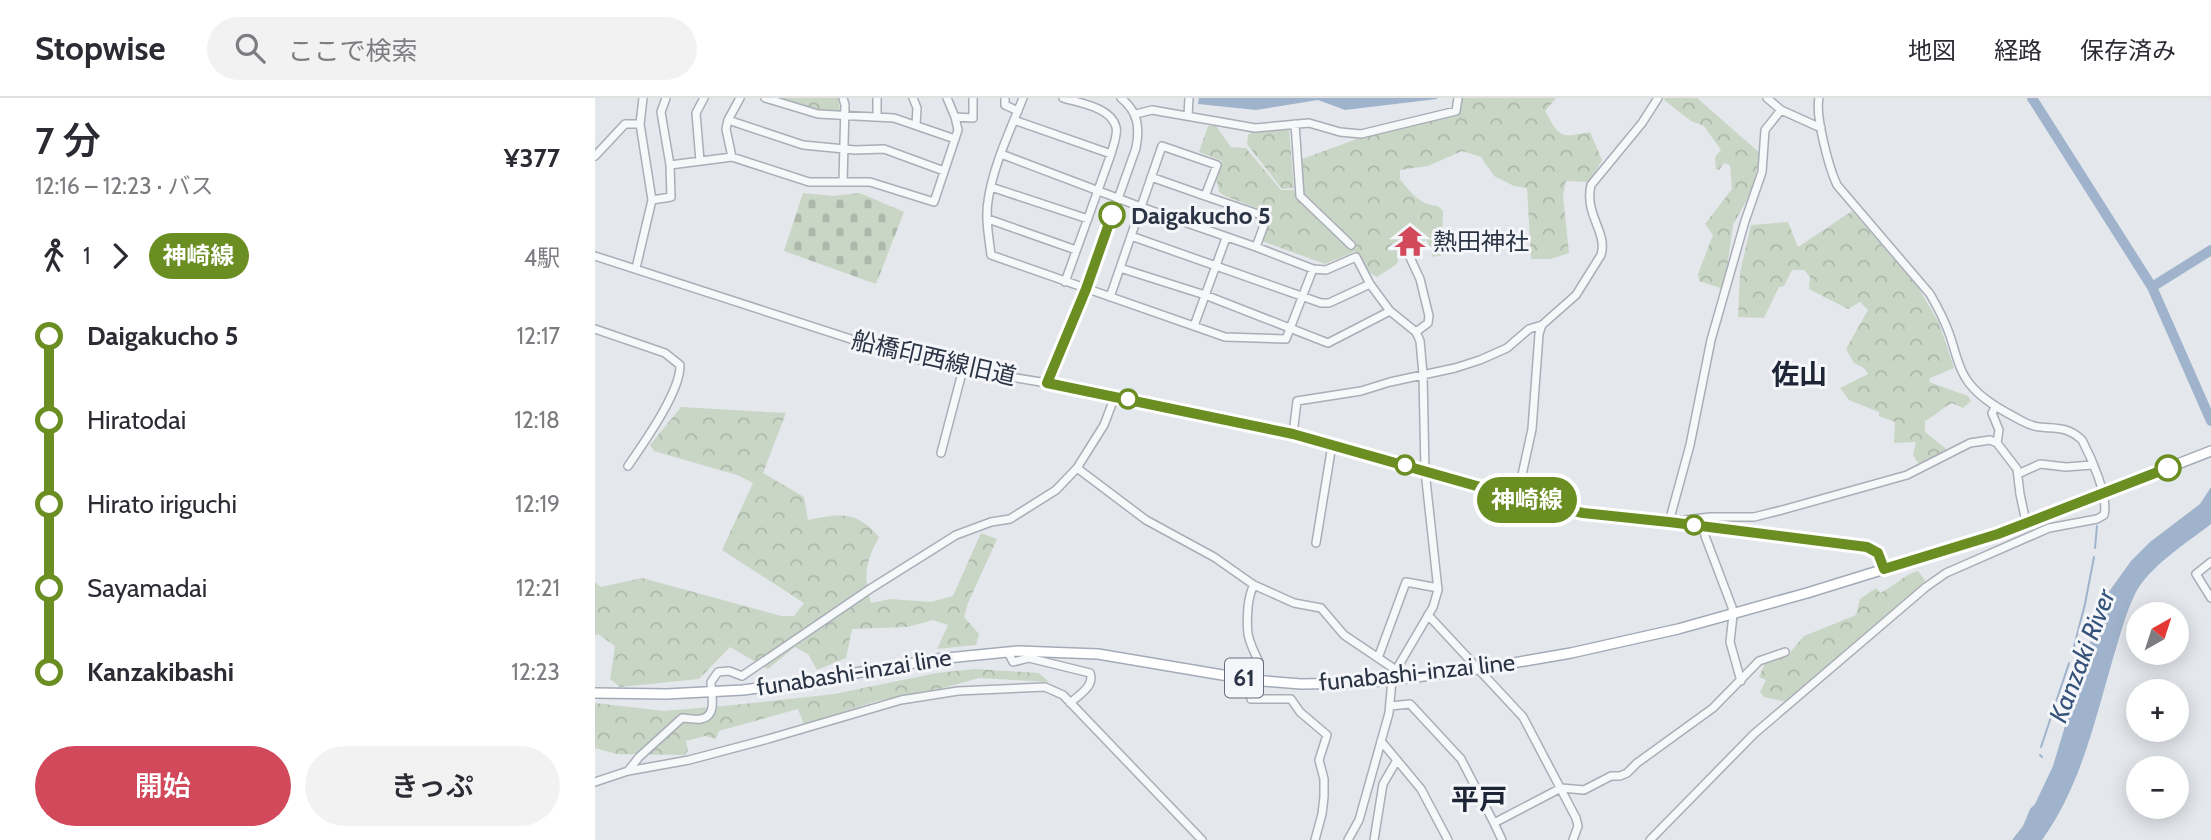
<!DOCTYPE html>
<html lang="ja">
<head>
<meta charset="utf-8">
<style>
	:root { --surface:#fff; --page:#f2f2f3; --text:#2b2b33; --muted:#7c7c81; --line:#e1e1e2; --accent:#d1495b }
	body { margin:0; font-family:Cabin,"Noto Sans JP",sans-serif; background:var(--page); color:var(--text); height:100vh; display:flex; flex-direction:column; font-size:26px; white-space:nowrap }
	* { box-sizing:border-box; margin:0 }
	p { font-size:23px; color:var(--muted) }
	.icon { flex:none; width:38px; height:38px; fill:none; stroke:currentColor; stroke-width:2; stroke-linecap:round; stroke-linejoin:round }
	.map { position:relative; flex:1; overflow:hidden }
	.panel { display:flex; flex-direction:column; background:var(--surface); width:595px }
	.panel>* { flex:none }
	.badge { padding:0 14px; border-radius:23px; font-size:24px; line-height:46px }
	.needle { width:46px; rotate:39deg }
	.buttons { position:absolute; left:1531px; top:504px; display:grid; gap:14px }
	.buttons a { display:grid; place-items:center; width:63px; height:63px; border-radius:50%; background:var(--surface); box-shadow:0 4px 18px #0003; font-size:35px }
	.map>.badge { position:absolute; translate:-50% -50%; box-shadow:0 0 0 4px #fff }
	.legs { display:flex; align-items:center; gap:10px; height:77px; padding:0 35px; font-size:23px }
	.legs p { margin-inline-start:auto }
	.overview { display:flex; align-items:center; justify-content:space-between; height:119px; padding:0 35px }
	h1 { font-size:38px; font-weight:600; line-height:52px }
	.button { display:flex; gap:14px; margin-top:auto; padding:14px 35px }
	.button a { flex:1; height:80px; border-radius:42px; background:var(--accent); color:#fff; font-size:28px; font-weight:600; line-height:80px; text-align:center }
	.button a+a { background:var(--page); color:var(--text) }
	ul { padding:0 35px; list-style:none }
	li { display:flex; align-items:center; gap:24px; height:84px; font-size:26px }
	li i { display:grid; place-items:center; width:10px; height:100%; margin:0 9px; background:currentColor }
	li i::after { content:''; width:18px; height:18px; margin:-9px; border:5px solid; border-radius:50%; background:var(--surface) }
	li p { margin-inline-start:auto }
	li:first-child i { background:linear-gradient(#0000 50%,currentColor 0) }
	li:last-child i { background:linear-gradient(currentColor 50%,#0000 0) }
	header { display:flex; align-items:center; gap:42px; box-sizing:border-box; height:98px; padding:0 35px; background:var(--surface); border-bottom:2px solid var(--line) }
	header strong { font-size:33px }
	nav { display:flex; gap:38px; margin-inline-start:auto; font-size:24px }
	.search { width:490px; height:63px; background:var(--page); display:flex; align-items:center; gap:18px; box-sizing:border-box; padding:0 24px; border-radius:38px; color:var(--muted); font-size:26px }
	main { display:flex; flex:1; min-height:0 }
	.map>svg:first-child { display:block }
	.forest { fill:url(#forest-crowns) }
	.cemetery { fill:url(#cemetery-stones) }
	.water { fill:#9fb4cc }
	.lines { fill:none; stroke-linecap:round; stroke-linejoin:round }
	.stream { stroke:#9fb4cc; stroke-width:2 }
	.river { stroke:#9fb4cc; stroke-width:10 }
	.minor-casing { stroke:#a9aeb7; stroke-width:10 }
	.major-casing { stroke:#a3abb8; stroke-width:12 }
	.minor { stroke:#f7f8fa; stroke-width:7 }
	.major { stroke:#fff; stroke-width:9 }
	.line-1-casing { stroke:#fff; stroke-width:16 }
	.line-1 { stroke:#6b8e23; stroke-width:10 }
	.stop-1-dot { fill:#fff; stroke:#6b8e23; stroke-width:3.5 }
	.labels { text-anchor:middle; dominant-baseline:central; stroke-width:6; stroke-linejoin:round; paint-order:stroke }
	.shield { fill:#f4f6f9; stroke:#676e7b; stroke-width:2 }
	.shield-label { font-size:23px; font-weight:bold; fill:#2b3445 }
	.stop-label { font-size:24px; font-weight:bold; fill:#2b3445; stroke:#f4f6f9; text-anchor:start }
	.poi-label { font-size:24px; fill:#2b3445; stroke:#f4f6f9; text-anchor:start }
	.street-label { font-size:24px; fill:#2b3445; stroke:#f4f6f9 }
	.water-label { font-size:26px; font-style:italic; fill:#34527a; stroke:#f4f6f9 }
	.quarter-label { font-size:28px; font-weight:bold; fill:#1d2536; stroke:#f4f6f9 }
</style>
</head>
<body>
<header>
<strong>Stopwise</strong>
<div class="search"><svg class="icon" aria-label="search" viewBox="0 0 24 24"><circle cx="10" cy="10" r="6"/><path d="M15 15l6 6"/></svg>ここで検索</div>
<nav><a>地図</a><a>経路</a><a>保存済み</a></nav>
</header>
<main>
<section class="panel">
<div class="overview"><div><h1>7 分</h1><p>12:16 – 12:23 · バス</p></div><b>¥377</b></div>
<div class="legs"><svg class="icon" aria-label="walk" viewBox="0 0 24 24"><circle cx="13" cy="4" r="2"/><path d="M13 8l-2 6 4 7M11 14l-3 7M7 12l3-4h3l4 4"/></svg>1<svg class="icon" aria-label="forward" viewBox="0 0 24 24"><path d="M9 5l7 7-7 7"/></svg><b class="badge" style="background:#6b8e23;color:#fff">神崎線</b><p>4駅</p></div>
<ul>
<li><i style="color:#6b8e23"></i><b>Daigakucho 5</b><p>12:17</p></li>
<li><i style="color:#6b8e23"></i><span>Hiratodai</span><p>12:18</p></li>
<li><i style="color:#6b8e23"></i><span>Hirato iriguchi</span><p>12:19</p></li>
<li><i style="color:#6b8e23"></i><span>Sayamadai</span><p>12:21</p></li>
<li><i style="color:#6b8e23"></i><b>Kanzakibashi</b><p>12:23</p></li>
</ul>
<div class="button"><a>開始</a><a>きっぷ</a></div>
</section>
<div class="map">
<svg width="1616" height="742" viewBox="0 0 1616 742">
	<defs>
		<pattern id="forest-crowns" width="20" height="18" patternUnits="userSpaceOnUse" patternTransform="scale(1.75)"><rect width="20" height="18" fill="#c9d6c5"/><path d="M2 6a3 3 0 1 1 6 0M12 15a3 3 0 1 1 6 0" fill="none" stroke="#adb8ab"/></pattern>
		<pattern id="cemetery-stones" width="16" height="16" patternUnits="userSpaceOnUse" patternTransform="scale(1.75)"><rect width="16" height="16" fill="#c9d6c5"/><path d="M2 7V4a2 2 0 0 1 4 0v3zM10 15v-3a2 2 0 0 1 4 0v3z" fill="#adb8ab"/></pattern>
	</defs>
	<rect width="100%" height="100%" fill="#e4e7ec"/>
	<path class="forest" d="M188,0H243L245,13H223L187,1Z
		M866,0H961L950,13C965,40 965,40 995,34L1007,62L995,84L971,83L968,98L974,155L956,161H936L932,90L919,88L899,78L886,59L867,53L833,68L805,72V81C814,93 826,108 843,108L848,113L847,134L853,156L838,159L832,142L807,151L802,166L782,179L770,172L761,153L730,166L667,143L675,115L630,98L624,94L621,80L627,63L604,54L613,28H621L636,49L651,50L686,92H700L699,64L770,38L866,15Z
		M1070,0H1102L1166,56L1156,94L1138,127L1129,191L1104,183L1103,176L1118,137L1110,126L1137,91L1135,67L1129,65L1124,72L1121,71L1120,59L1126,52L1109,28L1096,23L1069,2Z
		M694,32L699,90L687,91L652,46L653,37L657,34Z
		M1257,113L1323,189L1344,225L1359,270L1335,280L1334,284L1373,298L1376,303L1368,310L1357,305C1347,310 1340,318 1330,323V334L1355,354L1325,368L1318,357L1321,344L1299,345L1300,324L1284,318V314L1254,302L1245,290L1273,276L1269,270L1259,265L1251,251L1273,212L1265,204L1253,211L1214,191L1215,179L1209,172H1197L1189,188L1184,189L1169,220L1143,219L1145,175L1156,127L1193,124L1203,149Z
		M86,309L191,315L168,375L209,399L213,422C245,416 261,412 284,439C270,466 268,476 276,505L295,501L336,504L358,498L386,435L402,441L373,505L369,519L384,536L381,547L342,551L353,527L338,522L312,529L257,531L251,560L222,572L213,556L200,549L173,571L135,549L104,581L25,589L15,581L20,548L3,536L0,538V484L6,489L47,480L186,518H199L209,505L127,452L158,385L142,377L59,353L55,347Z
		M1323,473L1330,482L1325,491L1192,604L1169,599L1165,594L1171,582L1164,579L1171,563L1193,557L1209,538L1261,517L1265,501L1281,490L1285,495C1298,489 1310,476 1323,473Z
		M380,571L444,575L454,584L384,580L334,594L281,603L209,627L203,611L124,633L121,641L110,638L91,643L93,652L90,657L22,656L0,650V605L69,613L149,606L239,596L342,575Z"/>
	<path class="cemetery" d="M208,95L238,98L265,95L309,114L281,186L189,153Z"/>
	<path class="water" d="M604,0H842V1L750,12L723,2L661,12L603,6Z
		M1616,389V426C1593,444 1556,467 1541,494C1530,516 1524,541 1517,564C1499,626 1485,689 1447,742H1417L1428,728L1435,711L1440,706L1458,668L1508,502L1536,463L1555,444L1605,406Z"/>
	<g class="lines">
		<path class="stream" d="M1500,450L1502,428
			M1477,556L1490,506L1499,459
			M1446,649L1474,565
			M1445,657L1447,659"/>
		<path class="river" d="M1437,0L1557,189L1616,323
			M1557,189L1616,152"/>
		<defs>
			<path id="minor" d="M71,0L66,14L75,67
				M170,0L223,16L299,20L360,41
				M248,0L250,7L248,84
				M318,0L322,10L321,27
				M410,0V7L423,13
				M428,0C415,33 398,68 393,103C390,120 394,140 396,157L630,239L691,241L718,171
				M468,0C484,5 516,9 521,29C523,37 518,48 516,56L470,184
				M1172,0L1186,12
				M541,16L557,12L660,30L714,25L745,34L766,36L861,13L863,0
				M593,18L594,0
				M282,19V0
				M360,19L378,20V0
				M133,22L145,0
				M419,22L516,56
				M700,26L705,98L756,147
				M1226,30L1186,12L1170,32L1167,74L1150,123L1116,242L1095,347L1074,424L1115,419H1159L1187,412L1312,377L1375,345L1395,342L1402,345L1422,371L1425,396L1431,424
				M406,56L546,109L661,149L718,171L731,172L761,159L775,186L795,213L821,234L825,243L828,276L830,373L843,492L838,509L801,572L797,582L794,615L764,722L753,742
				M0,58L30,26H45
				M137,59L131,31L133,22L208,47L260,52L289,51L349,73
				M105,63L101,15L109,0
				M556,79L610,98
				M396,89L493,121
				M57,102L76,99L75,67L137,59L214,84H275L339,104L363,32L360,19L352,0
				M393,121L481,152
				M536,138L726,205H734L775,186
				M812,153L825,181L834,218L833,225L821,234
				M0,158L305,257L354,269L452,285L698,336L969,412L1272,449L1283,455L1289,471
				M41,170L57,102L45,26L48,0
				M525,170L610,197L733,245L795,213
				M515,199L567,48L622,67L610,98L672,119L661,149
				M599,228L631,140
				M0,231L70,255L85,267C86,293 48,346 33,368
				M452,285L491,191L541,50C545,29 543,14 526,0
				M1401,308L1397,315L1404,332L1402,345
				M698,336L702,303L766,293L795,284L860,270L885,262L912,250L934,231L947,227
				M346,355L368,271
				M482,370L551,422L619,459L659,487L699,505L726,510L749,537L801,572
				M1423,376L1445,366L1471,369L1497,367
				M922,400L937,331L944,236L947,227L981,197L1006,157C1013,134 989,117 996,87L1047,25L1063,0
				M1109,428L1110,438L1137,509L1138,517L1135,544L1146,583
				M721,445L737,347
				M1616,464L1601,476L1616,500
				M659,487C655,494 654,500 653,509C651,535 652,540 664,564L657,582L656,601H696L705,614L732,637L724,662L729,681V699L727,716L720,742
				M833,517L928,619L981,720L983,728L978,742
				M413,554L418,564L434,560L495,575C500,588 484,597 475,605
				M783,560L811,484L843,490
				M795,608L815,606L866,661L899,725L966,690L989,692L1016,678H1025L1032,675L1042,665L1118,610L1164,563L1190,554
				M786,643L826,691L853,742
				M33,673L44,659L87,620C93,620 100,622 106,621C123,618 116,596 116,584L123,574L134,573L147,578L275,491L361,437L396,424L415,421L461,392L482,370L509,327L520,298
				M0,684L33,673L94,662L173,641L306,602L363,593L450,589L468,597L607,742
				M899,725L907,742
				M779,742L788,686L802,662
				M1055,742L1159,636L1331,489L1351,475L1454,430L1502,421L1509,417C1514,399 1496,359 1487,342C1466,322 1449,336 1427,323C1408,313 1387,302 1374,285C1363,271 1360,251 1354,235C1349,221 1342,208 1335,196L1242,87C1234,70 1220,18 1224,0"/>
			<path id="major" d="M0,595L71,596L148,592L209,584L342,561L423,553L503,556L657,582L706,586L761,585L797,582L883,571L976,555L1083,531L1212,495L1403,436L1616,353"/>
		</defs>
		<use href="#minor" class="minor-casing"/>
		<use href="#major" class="major-casing"/>
		<use href="#minor" class="minor"/>
		<use href="#major" class="major"/>
	</g>
	<g class="lines">
		<defs>
			<path id="line-1" d="M517,117L491,191L452,285L698,336L945,406L988,415L1074,424L1272,449L1283,455L1289,471L1403,436L1573,370"/>
		</defs>
		<use href="#line-1" class="line-1-casing"/>
		<use href="#line-1" class="line-1"/>
	</g>
	<defs>
		<symbol id="temple-bare" viewBox="-9 -9 18 18"><path d="M0-6L5-2H3V0L6.5 2.5H4V6H1.5V3h-3V6H-4V2.5H-6.5L-3 0V-2H-5Z" fill="#d1495b" stroke="#f4f6f9" stroke-width="2.5" paint-order="stroke"/></symbol>
	</defs>
	<g fill-rule="evenodd">
		<use href="#temple-bare" x="793" y="121" width="44" height="44"/>
	</g>
	<g class="stop-1-dot">
		<circle cx="517" cy="117" r="12"/>
		<circle cx="533" cy="301" r="9"/>
		<circle cx="810" cy="367" r="9"/>
		<circle cx="1573" cy="370" r="12"/>
		<circle cx="1099" cy="427" r="9"/>
	</g>
	<g class="labels">
		<rect class="shield" x="630" y="560.5" width="38" height="39" rx="5"/>
		<g class="shield-label">
			<text x="649" y="580">61</text>
		</g>
		<g class="stop-label">
			<text x="536" y="117">Daigakucho 5</text>
		</g>
		<g class="poi-label">
			<text x="838" y="143">熱田神社</text>
		</g>
		<g class="street-label">
			<text transform="translate(339 260) rotate(13)">船橋印西線旧道</text>
			<text transform="translate(259 574) rotate(-9)">funabashi-inzai line</text>
			<text transform="translate(822 574) rotate(-6)">funabashi-inzai line</text>
		</g>
		<g class="water-label">
			<text transform="translate(1487 558) rotate(-69)">Kanzaki River</text>
		</g>
		<g class="quarter-label">
			<text x="1204" y="276">佐山</text>
			<text x="884" y="701">平戸</text>
		</g>
	</g>
</svg>
<div class="buttons">
<a><svg class="needle" viewBox="-14 -14 28 28"><path d="M0-13l5 13h-10z" fill="#e53935"/><path d="M0 13l5-13h-10z" fill="#7c7c81"/></svg></a>
<a>+</a>
<a>−</a>
</div>
<b class="badge" style="left:932px;top:402px;background:#6b8e23;color:#fff">神崎線</b>
</div>
</main>
</body>
</html>
